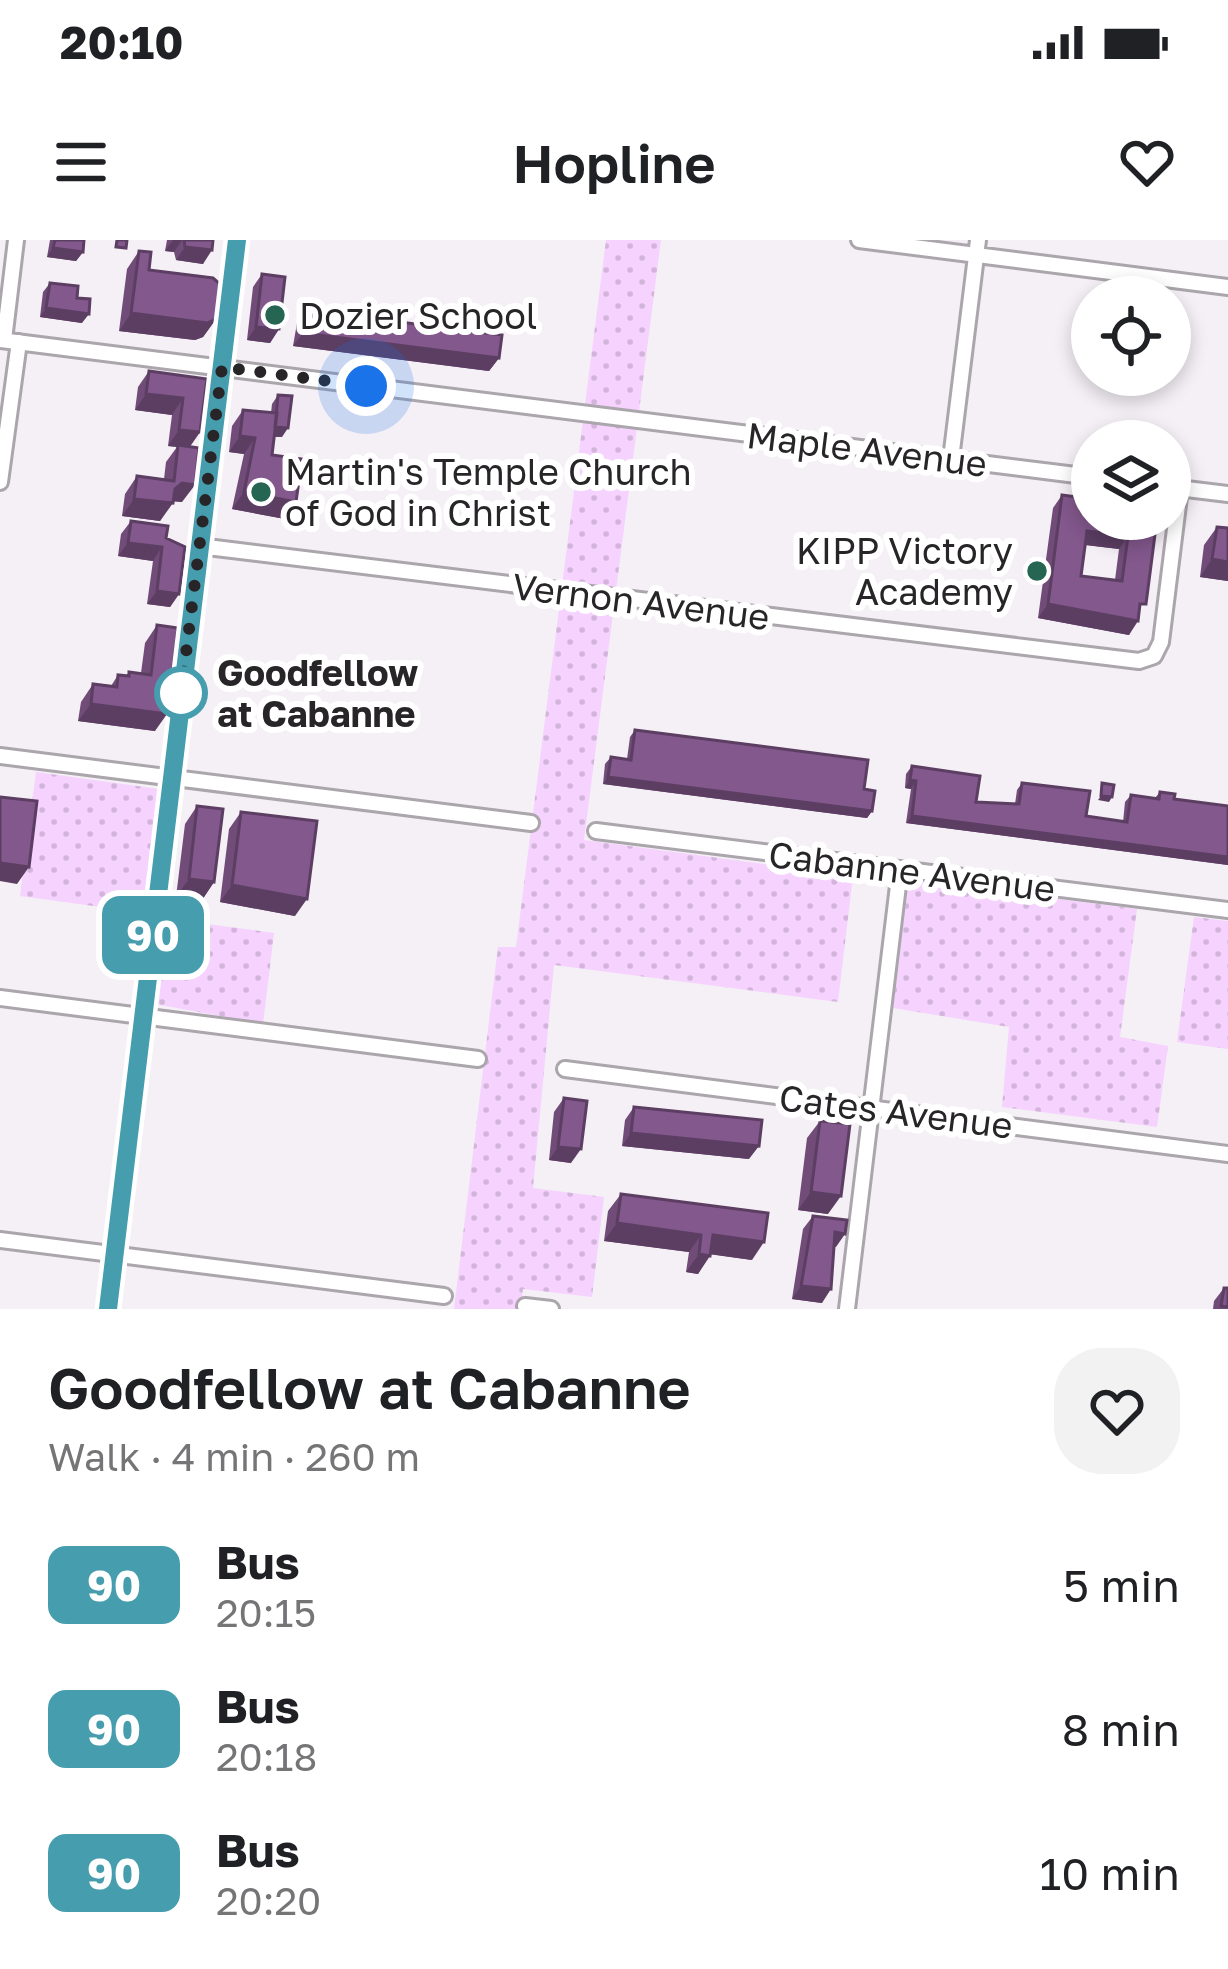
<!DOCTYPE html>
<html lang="en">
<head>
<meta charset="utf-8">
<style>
	:root { --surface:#fff; --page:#f2f2f2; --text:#202124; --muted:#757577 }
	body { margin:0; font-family:"Golos Text",sans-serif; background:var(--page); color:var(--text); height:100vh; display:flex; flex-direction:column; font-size:45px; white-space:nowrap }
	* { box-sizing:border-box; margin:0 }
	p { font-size:39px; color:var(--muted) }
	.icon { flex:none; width:66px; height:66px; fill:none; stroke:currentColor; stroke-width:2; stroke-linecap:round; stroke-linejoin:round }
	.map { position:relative; height:1069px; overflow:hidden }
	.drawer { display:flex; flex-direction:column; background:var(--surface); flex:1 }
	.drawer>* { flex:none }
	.badge { padding:0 24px; border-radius:18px; font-size:42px; line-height:78px }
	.buttons { position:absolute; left:1071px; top:36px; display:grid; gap:24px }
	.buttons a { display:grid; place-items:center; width:120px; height:120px; border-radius:50%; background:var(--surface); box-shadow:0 6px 18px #0003; font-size:60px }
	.you { position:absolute; width:60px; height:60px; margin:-30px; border:9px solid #fff; border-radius:50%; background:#1a73e8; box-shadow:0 0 0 18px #1a73e833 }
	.map>.badge { position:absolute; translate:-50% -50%; box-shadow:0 0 0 6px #fff }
	.round { display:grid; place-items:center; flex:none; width:126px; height:126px; border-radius:48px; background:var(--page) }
	.headline { display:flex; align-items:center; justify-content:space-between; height:204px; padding:0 48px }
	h1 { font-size:57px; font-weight:600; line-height:90px }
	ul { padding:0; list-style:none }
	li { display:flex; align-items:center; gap:36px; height:144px; padding:0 48px }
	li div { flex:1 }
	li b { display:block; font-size:45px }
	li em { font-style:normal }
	li .badge { min-width:132px; font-weight:700; text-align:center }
	.status { display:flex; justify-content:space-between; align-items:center; height:84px; padding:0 60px; background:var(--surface); direction:ltr }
	.status svg { height:33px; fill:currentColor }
	header { display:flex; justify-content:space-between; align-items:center; height:156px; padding:0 48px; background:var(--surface); font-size:54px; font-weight:600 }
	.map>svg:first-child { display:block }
	.green { fill:url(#green-dots) }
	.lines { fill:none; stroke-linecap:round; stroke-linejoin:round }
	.street-casing { stroke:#aba5ac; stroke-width:20 }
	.secondary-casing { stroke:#aba5ac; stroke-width:24 }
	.street { stroke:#fff; stroke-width:14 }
	.secondary { stroke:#fff; stroke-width:18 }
	.wall { fill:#714c79; fill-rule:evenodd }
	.shaded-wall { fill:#5c3e63 }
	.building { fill:#83588d; stroke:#5c3e63; stroke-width:3; fill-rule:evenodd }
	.line-casing { stroke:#fff; stroke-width:27 }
	.line { stroke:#469dad; stroke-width:18 }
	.walk { stroke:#272527; stroke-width:12; stroke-dasharray:0 21.6 }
	.poi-dot { fill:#266552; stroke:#fff; stroke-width:4.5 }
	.stop-dot { fill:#fff; stroke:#469dad; stroke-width:6 }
	.labels { text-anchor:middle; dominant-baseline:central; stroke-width:12; stroke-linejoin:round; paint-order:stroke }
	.poi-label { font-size:36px; fill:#272527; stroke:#fff; text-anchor:start }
	.street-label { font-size:36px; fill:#272527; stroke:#fff }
	.stop-label { font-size:36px; font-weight:bold; fill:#272527; stroke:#fff; text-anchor:start }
</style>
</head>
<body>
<div class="status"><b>20:10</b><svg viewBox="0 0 49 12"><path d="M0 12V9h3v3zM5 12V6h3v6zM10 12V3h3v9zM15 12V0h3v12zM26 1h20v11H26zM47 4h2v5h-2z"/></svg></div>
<header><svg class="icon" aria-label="menu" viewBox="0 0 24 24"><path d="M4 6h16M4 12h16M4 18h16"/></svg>Hopline<svg class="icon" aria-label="heart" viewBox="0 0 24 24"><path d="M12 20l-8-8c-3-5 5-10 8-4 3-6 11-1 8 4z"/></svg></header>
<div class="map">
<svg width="1228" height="1069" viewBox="0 0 1228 1069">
	<defs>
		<pattern id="green-dots" width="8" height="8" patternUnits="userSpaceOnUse" patternTransform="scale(3)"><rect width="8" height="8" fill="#f6d2ff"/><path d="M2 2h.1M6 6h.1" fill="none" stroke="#d3b4db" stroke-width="1.8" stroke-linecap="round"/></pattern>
	</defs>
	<rect width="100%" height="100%" fill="#f5eff6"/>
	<path class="green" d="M606,0H661L584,600L853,636L838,762L554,725L533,948L604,957L592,1057L523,1049L520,1069H454L498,707H516Z
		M36,532L159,549L145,673L20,656Z
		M919,641L1137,669L1120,797L1168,806L1157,887L1002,867L1009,787L893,768L908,646Z
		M1194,677L1228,681V809L1177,802Z
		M163,678L274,693L263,784L155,764Z"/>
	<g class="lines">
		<defs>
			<path id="street" d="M859,0L1228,47
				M0,100L1092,237
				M4,100L16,0
				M951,219L978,0
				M0,242L19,102
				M1170,247L1228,254
				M199,306L1139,421L1154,416L1161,402L1180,249
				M0,516L531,583
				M596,591L1228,670
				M0,758L478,819
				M565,829L1228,914
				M0,1000L444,1056
				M525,1066L551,1069
				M847,1069L900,629"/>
			<path id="secondary" d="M107,1069L237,0"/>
		</defs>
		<use href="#street" class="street-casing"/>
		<use href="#secondary" class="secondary-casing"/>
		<use href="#street" class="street"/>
		<use href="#secondary" class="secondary"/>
	</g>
	<path class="wall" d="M50,0H84L83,12L76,21L47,17Z
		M167,0H213L203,24L176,20L174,12L165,11Z
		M139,11L149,30L216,79L203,97L195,100L119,91L127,29Z
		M262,34L279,89L270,103L247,100L253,47Z
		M50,43L77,58L82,83L40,77L43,52Z
		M306,70L499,118L489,131L293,106L297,83Z
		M149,131L207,139L200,192L190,206L182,262L173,261L160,281L122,276L125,254L137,236L164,239L166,222L177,207L168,206L172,175L135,170L138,147Z
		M278,155L282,197H274L272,215L296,262L285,279L232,269L244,214L229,212L232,186L243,170L271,173L272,164Z
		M1062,255L1092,279H1157L1139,374L1129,395L1038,378L1053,268ZM1085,305L1119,309L1115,340L1081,336Z
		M131,281L166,298L179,354L170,367L147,364L153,321L118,316L121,294Z
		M1217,287L1228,341L1200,337L1204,305Z
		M157,385L155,491L78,481L81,462L93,444L111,446L118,435L126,436L129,432L141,433L145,403Z
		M635,490L864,549L872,571L867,578L603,544L605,524L611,517L627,519L630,497Z
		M912,526L976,562L1015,564L1017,550L1022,543L1086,576L1123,582L1125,562L1131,555L1155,558L1160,552L1174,559L1228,566V625L906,583L911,549L905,548L906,534Z
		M197,566L214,642L202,660L176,657L185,584Z
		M241,572L295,676L220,662L229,589Z
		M564,858L571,923L549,920L554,872Z
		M634,867L749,919L622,906L625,880Z
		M820,881L828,974L798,970L807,898Z
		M621,954L752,1020L710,1014L698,1034L686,1032L689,1012L604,1001L608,971Z
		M813,976L845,994L834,1007L822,1063L792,1059L803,989Z
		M1224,1048L1228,1069H1213L1214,1061Z"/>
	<path class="shaded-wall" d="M173,0H182L174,12L165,11Z
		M185,7L212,10L203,24L176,20Z
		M53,8L83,12L76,21L47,17Z
		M46,68L89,74L82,83L40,77Z
		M131,73L216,79L203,97L195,100L119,91Z
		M256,87L279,89L270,103L247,100Z
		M303,93L499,118L489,131L293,106Z
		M146,154L183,158L172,175L135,170Z
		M274,187L288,188L282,197L268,196Z
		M179,190L200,192L189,208L168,206Z
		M240,196L255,198L244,214L229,212Z
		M182,243L195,245L182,262L169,261L173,263L160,281L122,276L134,259L175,249Z
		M244,252L296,262L285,279L232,269Z
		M1087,291L1128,296L1119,309L1078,304Z
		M128,303L162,307L153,321L118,316Z
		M1212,319L1228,322V341L1200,337Z
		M157,351L179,354L170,367L147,364Z
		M1048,364L1138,381L1129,395L1038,378Z
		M91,464L167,474L155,491L78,481Z
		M608,537L872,571L867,578L603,544Z
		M910,540L916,541L911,549L905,548Z
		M1101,556L1112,557L1109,562L1098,560Z
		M912,576L1228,617V625L906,583Z
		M0,623L29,627L17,644L0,641Z
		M189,639L214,642L202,660L176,657Z
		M232,645L307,659L295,676L220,662Z
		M631,893L759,906L749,919L622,906Z
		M558,907L581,909L571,923L549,920Z
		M811,952L841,956L828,974L798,970Z
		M617,983L701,995L689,1012L604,1001Z
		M835,992L845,994L836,1007L826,1006Z
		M713,995L764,1002L752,1020L701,1013Z
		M699,1014L710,1016L698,1034L686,1032Z
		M801,1046L831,1049L822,1063L792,1059Z"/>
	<path class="building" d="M55,0H84L83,12L53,8Z
		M117,0H127L126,8L116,7Z
		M184,0H213L212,10L185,7Z
		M139,11L151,12L149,30L213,38L220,44L216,79L207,83L131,73Z
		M262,34L285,37L279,89L256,87Z
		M50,43L78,46L77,58L90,59L89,74L46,68Z
		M306,70L502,95L499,118L303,93Z
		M149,131L207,139L200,192L179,190L183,158L146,154Z
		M278,155L292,156L288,188L275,187Z
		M243,170L277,173L272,215L302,219L296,262L244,252L255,198L240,196Z
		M178,205L199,208L195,245L182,243L175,249L173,263L134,259L137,236L174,241Z
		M1062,255L1092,259V279H1157L1146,364H1140L1138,381L1048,364ZM1087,291L1128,296L1122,341L1081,336Z
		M131,281L168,286L166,298L185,307L179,354L157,351L162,307L128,303Z
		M1217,287L1228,288V322L1212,319Z
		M157,385L178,388L167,474L91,464L93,444L117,447L118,435L129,436V432L151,435Z
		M635,490L868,520L864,549L875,551L872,571L608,537L611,517L631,520Z
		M912,526L980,536L976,562L1019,564L1022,543L1090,551L1086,576L1127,582L1131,555L1159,559L1160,552L1175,554L1174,559L1228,566V617L912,576L916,541L910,540Z
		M1102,543L1114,545L1112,557L1101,556Z
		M0,557L37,561L29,627L0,623Z
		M197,566L223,569L214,642L189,639Z
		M241,572L317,581L307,659L232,645Z
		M564,858L587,861L581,909L558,907Z
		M634,867L762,880L759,906L631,893Z
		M820,881L850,884L841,956L811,952Z
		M621,954L768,973L764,1002L713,995L710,1016L699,1014L701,995L617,983Z
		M813,976L847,980L845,994L835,992L831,1049L801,1046Z
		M1224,1048H1228V1067L1221,1066Z"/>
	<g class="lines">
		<defs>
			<path id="line" d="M108,1069L237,0"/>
		</defs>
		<use href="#line" class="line-casing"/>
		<use href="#line" class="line"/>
		<path class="walk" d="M181,453L222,127L366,146"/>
	</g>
	<g class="poi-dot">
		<circle cx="275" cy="75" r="12"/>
		<circle cx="261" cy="252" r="12"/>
		<circle cx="1037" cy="331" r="12"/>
	</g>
	<circle class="stop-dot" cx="181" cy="453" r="24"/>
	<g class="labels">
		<g class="poi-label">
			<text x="299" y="75">Dozier School</text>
			<text x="285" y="231">Martin's Temple Church<tspan x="285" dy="41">of God in Christ</tspan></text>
			<text x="1013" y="310" text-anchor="end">KIPP Victory<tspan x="1013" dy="41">Academy</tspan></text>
		</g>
		<g class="street-label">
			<text transform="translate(867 209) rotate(7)">Maple Avenue</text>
			<text transform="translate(641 361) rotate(7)">Vernon Avenue</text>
			<text transform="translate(912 631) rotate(7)">Cabanne Avenue</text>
			<text transform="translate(896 871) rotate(7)">Cates Avenue</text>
		</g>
		<g class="stop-label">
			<text x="217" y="432">Goodfellow<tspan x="217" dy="41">at Cabanne</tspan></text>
		</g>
	</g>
</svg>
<div class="buttons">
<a><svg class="icon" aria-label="locate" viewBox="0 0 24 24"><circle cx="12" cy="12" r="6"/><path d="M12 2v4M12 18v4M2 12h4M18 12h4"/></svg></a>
<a><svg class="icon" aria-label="layers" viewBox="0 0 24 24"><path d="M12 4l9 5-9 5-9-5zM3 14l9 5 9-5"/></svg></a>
</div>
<div class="you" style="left:366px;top:146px"></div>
<b class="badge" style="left:153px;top:695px;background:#469dad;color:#fff">90</b>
</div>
<section class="drawer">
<div class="headline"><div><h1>Goodfellow at Cabanne</h1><p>Walk · 4 min · 260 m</p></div><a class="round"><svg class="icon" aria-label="heart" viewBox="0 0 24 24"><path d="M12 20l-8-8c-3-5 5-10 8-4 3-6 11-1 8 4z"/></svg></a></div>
<ul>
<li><span class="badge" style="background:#469dad;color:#fff">90</span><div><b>Bus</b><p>20:15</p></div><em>5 min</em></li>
<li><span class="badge" style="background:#469dad;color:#fff">90</span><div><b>Bus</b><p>20:18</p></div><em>8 min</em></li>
<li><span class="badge" style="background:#469dad;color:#fff">90</span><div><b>Bus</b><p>20:20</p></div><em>10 min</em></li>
</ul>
</section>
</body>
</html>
